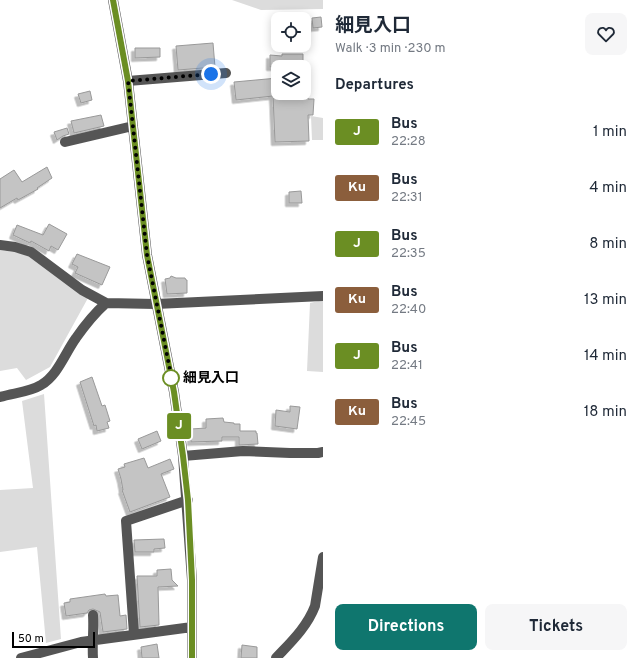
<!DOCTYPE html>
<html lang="en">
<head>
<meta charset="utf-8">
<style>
	:root { --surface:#fff; --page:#f6f6f7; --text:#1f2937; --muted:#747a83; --accent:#0f766e }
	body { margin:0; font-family:Overpass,"Noto Sans JP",sans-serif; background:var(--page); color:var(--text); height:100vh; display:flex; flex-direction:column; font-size:15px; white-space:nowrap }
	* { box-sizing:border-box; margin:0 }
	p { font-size:13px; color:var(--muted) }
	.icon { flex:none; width:22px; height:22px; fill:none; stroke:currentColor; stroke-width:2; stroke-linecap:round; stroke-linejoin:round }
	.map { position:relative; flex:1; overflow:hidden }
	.panel { display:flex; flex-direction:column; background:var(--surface); width:316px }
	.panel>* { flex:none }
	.badge { padding:0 8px; border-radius:3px; font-size:14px; line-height:26px }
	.buttons { position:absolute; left:271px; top:12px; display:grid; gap:8px }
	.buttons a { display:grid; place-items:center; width:40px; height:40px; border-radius:8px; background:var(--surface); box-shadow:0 2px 10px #0003; font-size:20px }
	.scale { position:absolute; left:12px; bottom:10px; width:83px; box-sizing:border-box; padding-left:4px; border:2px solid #000; border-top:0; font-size:11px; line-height:14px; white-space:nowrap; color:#000; -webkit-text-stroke:3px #fff; paint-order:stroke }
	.you { position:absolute; width:20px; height:20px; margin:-10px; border:3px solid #fff; border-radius:50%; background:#1a73e8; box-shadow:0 0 0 6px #1a73e833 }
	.map>.badge { position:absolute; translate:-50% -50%; box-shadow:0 0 0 2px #fff }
	h2 { padding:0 12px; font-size:15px; line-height:36px }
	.round { display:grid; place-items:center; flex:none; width:42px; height:42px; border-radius:8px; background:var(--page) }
	.overview { display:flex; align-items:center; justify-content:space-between; height:68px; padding:0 12px }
	h1 { font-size:19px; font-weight:700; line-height:30px }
	.button { display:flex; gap:8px; margin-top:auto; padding:8px 12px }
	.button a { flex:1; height:46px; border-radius:8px; background:var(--accent); color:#fff; font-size:16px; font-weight:700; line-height:46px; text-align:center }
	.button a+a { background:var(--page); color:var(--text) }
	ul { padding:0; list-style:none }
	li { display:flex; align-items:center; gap:12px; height:56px; padding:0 12px }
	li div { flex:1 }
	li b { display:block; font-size:15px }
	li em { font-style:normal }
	li .badge { min-width:44px; font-weight:700; text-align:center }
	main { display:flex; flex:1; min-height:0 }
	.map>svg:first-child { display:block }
	.green { fill:#dcdcdc }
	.building { fill:#c4c4c4; stroke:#999; filter:url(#shadow) }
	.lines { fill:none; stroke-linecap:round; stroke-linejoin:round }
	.minor { stroke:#555; stroke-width:10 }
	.line-casing { stroke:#fff; stroke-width:9 }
	.line { stroke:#6b8e23; stroke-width:6 }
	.walk { stroke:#000; stroke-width:4; stroke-dasharray:0 7.2 }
	.stop-dot { fill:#fff; stroke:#6b8e23; stroke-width:2 }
	.labels { text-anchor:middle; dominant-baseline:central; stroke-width:4; stroke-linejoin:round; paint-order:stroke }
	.stop-label { font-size:14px; font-weight:bold; fill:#000; stroke:#fff; text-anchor:start }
</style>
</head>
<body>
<main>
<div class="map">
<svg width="323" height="658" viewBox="0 0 323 658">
	<defs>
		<filter id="shadow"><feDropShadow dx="-3.5" dy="3.5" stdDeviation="0" flood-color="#0004"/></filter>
	</defs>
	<rect width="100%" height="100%" fill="#fff"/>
	<path class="green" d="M232,0H323V9L261,10Z
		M311,116L323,118V140H312Z
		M0,250L20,253L36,258L88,298L50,367L26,380L17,368L0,371Z
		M323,300V372L307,371L310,303Z
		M44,394L61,639L46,643L37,547L0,552V490L33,488L22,401Z"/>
	<path class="building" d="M321,17L322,27L313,28L312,18Z
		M213,43L215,67L178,70L176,46Z
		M135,48H160V57L135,58Z
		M282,54H303V67H270V55L282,56Z
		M278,78V93H308V99H314L313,115H308L309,141L275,142L273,96L236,100L234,82Z
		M90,91L92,100L81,103L78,94Z
		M101,115L104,126L74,133L71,121Z
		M67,128L69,134L63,136L57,140L54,132Z
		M47,167L52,178L37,188L38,189L18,200L17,198L0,208V179L14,170L22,182Z
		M301,191L302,203H289V192Z
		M49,224L67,234L58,250L51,246L49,251L31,241L30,243L13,235L17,225L43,235Z
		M77,254L110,267L102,285L75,273L78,267L72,264Z
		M171,276L176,278H185L186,280H187V293L167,294L165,279L170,278Z
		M92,377L102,406L105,405L110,421L107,422L109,428L97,431L96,425L94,426L80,382Z
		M290,406L300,407L297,429L275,426L276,410L290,412Z
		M223,418L224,422L234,423V424H240V431H256V433H257L258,444L239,445V437H222V441L191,442V429L206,428V419Z
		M157,431L161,441L142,449L138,439Z
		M144,458L148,468L170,459L174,469L161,474L170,497L130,512L122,490H123L121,479L118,469L125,467L124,464Z
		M164,539L165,548L154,549V552H135L134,540Z
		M171,569L172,580L178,586L158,587L159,625L140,627L137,576H157V570Z
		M105,594L106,596L118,595L120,616L126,615L127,629L103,632L100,612L93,609L89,610L87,613L66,616L64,603L70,602V599Z
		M157,644L159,658H142L141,647Z
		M242,645L257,647V658H241Z"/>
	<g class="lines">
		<path class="minor" d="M113,0L128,81L147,255L174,392L183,456L192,580V658
			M128,81L226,73
			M65,142L133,126
			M0,245L15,247L31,252L82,290L106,303
			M0,397C13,393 30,392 41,385C58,375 65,353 76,338C85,325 95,313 106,303L156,304L323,296
			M183,456L243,451L290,453H318L323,452
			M134,634L126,521L188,500
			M21,658L81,642L192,627
			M93,658C92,643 94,629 93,615
			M276,658C291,642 307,627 315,606L323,557"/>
	</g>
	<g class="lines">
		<defs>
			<path id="line" d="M113,0L128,81L147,255L174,392L183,456L188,500L192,580V658"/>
		</defs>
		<use href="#line" class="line-casing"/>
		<use href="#line" class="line"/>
		<path class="walk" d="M171,378L172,380L147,255L128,81L211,74"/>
	</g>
	<circle class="stop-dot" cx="171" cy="378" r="8"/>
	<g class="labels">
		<g class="stop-label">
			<text x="183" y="378">細見入口</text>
		</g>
	</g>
</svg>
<div class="buttons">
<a><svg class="icon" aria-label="locate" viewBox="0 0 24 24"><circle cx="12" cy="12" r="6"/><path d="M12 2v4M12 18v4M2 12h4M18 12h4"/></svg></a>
<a><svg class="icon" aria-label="layers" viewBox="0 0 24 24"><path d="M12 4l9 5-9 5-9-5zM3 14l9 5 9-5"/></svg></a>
</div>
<div class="scale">50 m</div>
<div class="you" style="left:211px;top:74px"></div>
<b class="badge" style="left:179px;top:426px;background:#6b8e23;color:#fff">J</b>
</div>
<section class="panel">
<div class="overview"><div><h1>細見入口</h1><p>Walk · 3 min · 230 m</p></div><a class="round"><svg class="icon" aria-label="heart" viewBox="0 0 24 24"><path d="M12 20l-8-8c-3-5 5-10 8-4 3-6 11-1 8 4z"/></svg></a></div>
<h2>Departures</h2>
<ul>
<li><span class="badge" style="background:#6b8e23;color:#fff">J</span><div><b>Bus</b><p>22:28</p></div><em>1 min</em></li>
<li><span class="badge" style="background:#8b5e3c;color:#fff">Ku</span><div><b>Bus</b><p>22:31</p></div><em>4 min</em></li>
<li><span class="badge" style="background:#6b8e23;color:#fff">J</span><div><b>Bus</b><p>22:35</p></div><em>8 min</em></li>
<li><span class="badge" style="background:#8b5e3c;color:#fff">Ku</span><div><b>Bus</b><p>22:40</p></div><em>13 min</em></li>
<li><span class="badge" style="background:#6b8e23;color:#fff">J</span><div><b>Bus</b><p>22:41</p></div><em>14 min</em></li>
<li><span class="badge" style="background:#8b5e3c;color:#fff">Ku</span><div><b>Bus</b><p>22:45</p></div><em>18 min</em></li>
</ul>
<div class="button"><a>Directions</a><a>Tickets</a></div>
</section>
</main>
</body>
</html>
